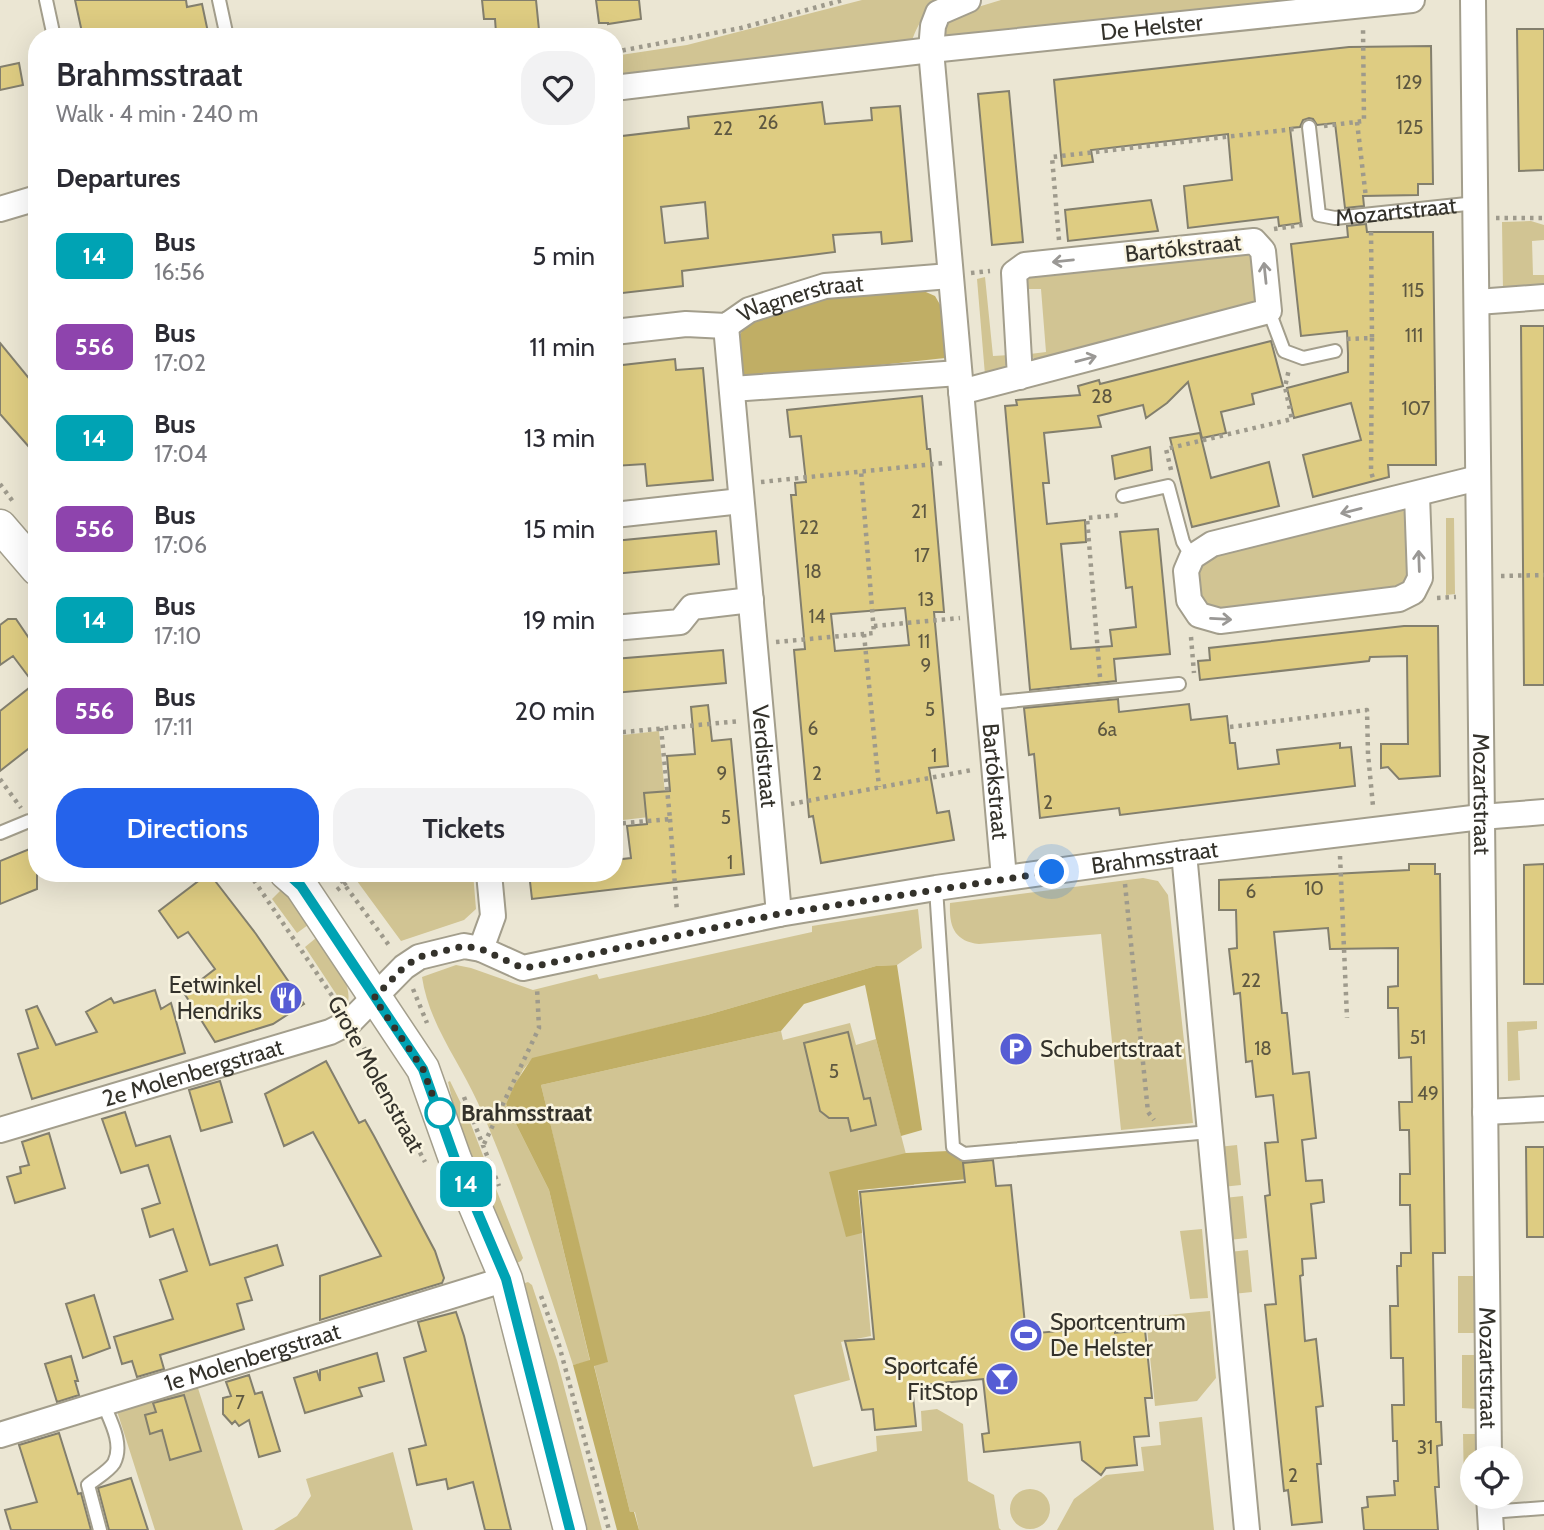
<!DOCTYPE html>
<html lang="en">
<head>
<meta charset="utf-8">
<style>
	:root { --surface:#fff; --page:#f2f2f3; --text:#2b2b33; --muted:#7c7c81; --accent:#2563eb }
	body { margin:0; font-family:Cabin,sans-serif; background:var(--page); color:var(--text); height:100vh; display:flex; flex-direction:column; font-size:26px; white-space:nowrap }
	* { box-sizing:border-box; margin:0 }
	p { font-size:23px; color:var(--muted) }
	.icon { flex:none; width:38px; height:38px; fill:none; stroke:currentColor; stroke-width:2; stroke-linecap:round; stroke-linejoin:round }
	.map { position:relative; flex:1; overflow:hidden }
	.panel { position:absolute; left:28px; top:28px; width:595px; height:854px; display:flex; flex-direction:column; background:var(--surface); border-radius:28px; box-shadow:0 7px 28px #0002 }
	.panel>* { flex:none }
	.badge { padding:0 14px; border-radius:10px; font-size:24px; line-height:46px }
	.controls { position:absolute; left:1460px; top:1446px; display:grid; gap:14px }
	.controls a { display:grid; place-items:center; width:63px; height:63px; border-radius:50%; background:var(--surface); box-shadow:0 7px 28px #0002; font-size:35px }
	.you { position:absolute; width:35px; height:35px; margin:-18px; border:5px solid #fff; border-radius:50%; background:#1a73e8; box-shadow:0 0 0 10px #1a73e833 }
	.map>.badge { position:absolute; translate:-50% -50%; box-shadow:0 0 0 4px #fff }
	h2 { padding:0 28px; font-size:26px; line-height:63px }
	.round { display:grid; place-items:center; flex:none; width:74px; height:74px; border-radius:28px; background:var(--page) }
	.overview { display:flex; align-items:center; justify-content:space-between; height:119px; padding:0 28px }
	h1 { font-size:33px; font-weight:600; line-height:52px }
	.action { display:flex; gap:14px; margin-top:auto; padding:14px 28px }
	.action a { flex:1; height:80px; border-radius:28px; background:var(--accent); color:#fff; font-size:28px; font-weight:600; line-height:80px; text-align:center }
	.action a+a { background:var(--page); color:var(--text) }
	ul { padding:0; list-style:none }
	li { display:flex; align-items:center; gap:21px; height:91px; padding:0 28px }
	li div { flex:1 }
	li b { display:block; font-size:26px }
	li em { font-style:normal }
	li .badge { min-width:77px; font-weight:700; text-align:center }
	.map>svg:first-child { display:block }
	.green { fill:#d1c493 }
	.forest { fill:#c0ae65 }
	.building { fill:#decc82; stroke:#837f6d; stroke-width:2; fill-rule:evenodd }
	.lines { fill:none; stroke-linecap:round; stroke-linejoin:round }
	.service-casing { stroke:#a39e8c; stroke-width:16 }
	.minor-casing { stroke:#a39e8c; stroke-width:28 }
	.tertiary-casing { stroke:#a39e8c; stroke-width:35 }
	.path { stroke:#9e9a8c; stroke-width:4.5; stroke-dasharray:3.5 5; stroke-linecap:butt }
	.service { stroke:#fff; stroke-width:12 }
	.minor { stroke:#fff; stroke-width:24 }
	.tertiary { stroke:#fff; stroke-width:32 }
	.oneway { stroke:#9a9895 }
	.line-casing { stroke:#fff; stroke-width:16 }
	.line { stroke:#00a3b4; stroke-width:10 }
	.walk { stroke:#34322b; stroke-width:7; stroke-dasharray:0 12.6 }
	.stop-dot { fill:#fff; stroke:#00a3b4; stroke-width:3.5 }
	.labels { text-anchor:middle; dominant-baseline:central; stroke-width:5; stroke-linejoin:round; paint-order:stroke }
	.number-label { font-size:19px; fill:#5e5841 }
	.street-label { font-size:23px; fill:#34322b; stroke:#f9f4e0 }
	.poi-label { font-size:23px; fill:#34322b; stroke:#f9f4e0; text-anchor:end }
	.stop-label { font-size:23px; font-weight:bold; fill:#34322b; stroke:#f9f4e0; text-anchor:start }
</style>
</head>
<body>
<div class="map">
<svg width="1544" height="1530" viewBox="0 0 1544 1530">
	<rect width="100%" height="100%" fill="#ebe6d3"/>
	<path class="green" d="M862,0H946C927,13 919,19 912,41L614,77V56L687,45Z
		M1001,0H1293L951,38L944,34L945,17Z
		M1531,221L1544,225V240L1532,241L1533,275H1544V287L1503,291L1502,222Z
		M1243,252L1252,258L1261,291L1254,307L1036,361L1030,354L1046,352L1041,289H1024L1025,281L1033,273Z
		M985,277L993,356L1010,355C1006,371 1000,371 985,375L977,279Z
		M1402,509L1410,519V573L1407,584L1394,591L1227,611L1207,606L1199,597L1196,568L1204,557Z
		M1446,518H1454L1455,594L1446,595Z
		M659,731L667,815L614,821V736Z
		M365,873H473L476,909L464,920L401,941L357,881Z
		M1143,878L1158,881L1168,895L1193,1123L1121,1130L1101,934L979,944C954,941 949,926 950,903Z
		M280,891H284L308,925L297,933L272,899Z
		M918,909L922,948L897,965L876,966L707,1015L532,1059L523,1070L506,1104L549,1190L590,1361L573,1365C544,1277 516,1188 478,1103C459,1061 429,1024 422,977L456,965L471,968L533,990L597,974L599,979L812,932V926Z
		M316,938C330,958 357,984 346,1009L305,947Z
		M1537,1021V1029L1518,1031L1520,1080L1508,1081L1507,1022Z
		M850,1023L856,1045L876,1039L914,1185L858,1190L871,1336L841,1342L850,1380L794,1395L813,1467L877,1451L876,1436L922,1431L921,1411L937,1409L963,1424L968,1481L994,1495L999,1528L1001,1530H639L635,1512H630L594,1365L607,1362L541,1085L781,1031L783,1040Z
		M450,1081L470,1122L523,1258L521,1261L513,1265L462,1140L448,1082Z
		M1237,1145L1241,1185L1222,1187L1218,1147Z
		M1243,1196L1247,1238L1229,1240L1224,1198Z
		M1202,1229L1208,1298L1190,1299L1180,1231Z
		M1248,1250L1252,1292L1233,1294L1229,1252Z
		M1458,1276H1476V1333H1458Z
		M528,1282L532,1285L557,1360L602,1530H584L519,1285Z
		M1210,1311L1216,1378L1197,1401L1155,1406L1146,1317Z
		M1462,1355H1476L1477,1409L1462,1408Z
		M197,1385L243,1530H155L117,1411Z
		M1202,1417L1214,1530H1057L1074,1499L1106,1475L1144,1471L1141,1447L1161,1445L1159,1422Z
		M1463,1434H1477L1478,1458H1472V1488H1464Z
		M393,1452L413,1530H274L297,1516L311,1496L306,1479Z
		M1010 1509a20 20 0 1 1 40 0a20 20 0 1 1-40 0Z"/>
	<path class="forest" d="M919,289L935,296L942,308L945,358L742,380L739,336L747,323L811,301L858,293Z
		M897,965L922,1130L901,1136L876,1039L865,985L804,1004L781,1031L541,1085L608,1362L594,1366L630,1512H634L639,1530H617L573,1365L590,1360L549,1190L506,1104L515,1084L532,1058L707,1015L876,966Z
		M948,1151L970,1160L968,1179L858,1190L862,1233L846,1237L829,1172L906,1153Z"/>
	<path class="building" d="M75,0H186L187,7L202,4L209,37H83Z
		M482,0H536L539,30L505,35V32L496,33L495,19H484Z
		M596,0H639L641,19L608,24V23H599Z
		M1517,29H1544V170L1519,171Z
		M1431,46L1433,184H1418V195L1363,196L1364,206L1345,208L1335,123L1317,125L1313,119L1309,118L1303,120L1300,127L1290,128L1301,223L1279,226L1278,217L1188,228L1184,186L1232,180L1228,134L1091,150L1093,162L1062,166L1054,80L1349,47Z
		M19,63L23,85L0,90V67Z
		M1009,91L1023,242L992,245L978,94Z
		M822,102L825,124L872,120L871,108L900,106L912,241L882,244L881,232L833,235L835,252L682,271L683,286L614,294V137L689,128L688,117ZM705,202L708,238L665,243L661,207Z
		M1151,200L1158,231L1068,241L1065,210Z
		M1366,224L1367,232H1433L1436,465H1388L1389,477L1313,497L1303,455L1361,440L1351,403L1294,418L1287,388L1348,372V354L1347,331L1301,336L1291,244L1348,237L1347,226Z
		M1521,326H1544V685H1524Z
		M1271,341L1283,386L1252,394L1254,404L1221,412L1226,433L1202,438L1188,382L1167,403L1146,418L1143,405L1098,416L1101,427L1044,433L1049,483H1043L1047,524L1085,520L1086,542L1061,544L1071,649L1112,646L1110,630L1136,627L1132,587L1126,588L1120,532L1158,529L1170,654L1114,659L1116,681L1030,690L1005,406L1017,405L1016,400L1080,395L1078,386L1099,380L1100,384Z
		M0,343L37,388V456L0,414Z
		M675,359L676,370L703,368L713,480L647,486L645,464L614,466V366Z
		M922,396L927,449H930L944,612H934L948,766L929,768L937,813L949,811L954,840L821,863L813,816L809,817L794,650L805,649L791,495H796L795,483L806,482L801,436L790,437L787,410ZM905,608L909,645L835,651L831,614Z
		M1200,433L1211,478L1269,462L1279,506L1192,527L1170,438Z
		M1150,447L1152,470L1115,479L1112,456Z
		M716,531L719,564L614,574V541Z
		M8,619H16L37,650V742L0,771V711L34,684L13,656L0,665V625Z
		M1404,626H1438L1440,776L1399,779L1388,767L1381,768V744H1408L1407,656L1370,657L1369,661L1200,680L1198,661L1210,660L1209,648Z
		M723,650L726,683L614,693V659Z
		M1118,699L1119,712L1189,704L1191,720L1227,716L1230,743H1235L1238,769L1279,764L1277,750L1340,743V748L1351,747L1355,786L1120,815L1119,808L1040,818L1034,754L1029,755L1024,708Z
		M708,705L712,741L731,739L744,874L532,899L529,873H614V860L631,858L627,826L647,824L644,793L670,791L667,756L695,754L691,707Z
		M37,846V889L0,904V861Z
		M1409,864H1435V874H1440L1445,1253H1433L1436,1422H1441L1442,1445L1437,1446L1439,1487H1435L1438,1530H1364L1362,1508L1368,1507L1367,1497L1395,1495L1394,1481H1398L1397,1441H1393L1392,1405H1404L1403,1358H1391L1390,1306H1398L1397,1266H1401V1253H1411L1410,1205H1400V1174H1410L1409,1130H1400L1399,1102H1412L1411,1057L1399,1058L1398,1008H1388V987L1398,986V948L1330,949L1328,928L1274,932L1282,1013H1287L1293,1074L1309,1072L1316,1138L1302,1140L1306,1181L1322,1180L1324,1202L1311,1204L1316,1258L1302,1259L1303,1275L1300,1276L1305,1341L1316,1339L1323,1406L1316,1407L1321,1464H1317L1322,1522L1292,1525L1288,1490L1284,1491L1265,1305L1276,1304L1265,1196L1270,1195L1265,1143L1278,1142L1273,1095L1256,1097L1252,1061L1246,1062L1240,993L1234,994L1229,949L1237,948L1236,910H1219V880L1409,870Z
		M1544,864V984H1524V865Z
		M209,873L256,934L304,1004L273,1024L215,1042L184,993L215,969L188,932L178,938L159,911Z
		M155,990L161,1009L171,1003L185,1053L32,1099L18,1054L38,1048L26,1010L37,1006L56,1045L97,1032L86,1012L111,998L114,1003Z
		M848,1032L864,1099L870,1098L876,1125L851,1131L848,1118H829L820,1111L804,1043Z
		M326,1061L359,1123L365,1120L374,1136L435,1251L444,1278L442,1283L320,1320V1276L381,1256L313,1132L284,1146L265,1094Z
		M220,1081L232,1122L201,1131L189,1090Z
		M125,1112L136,1146L170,1136L210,1265L277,1245L283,1265L245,1278L252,1300L237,1304L244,1329L160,1355L164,1369L137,1377L132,1361L122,1364L114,1337L173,1319L160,1280L187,1271L173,1229L150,1237L142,1209L160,1203L148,1165L121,1173L102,1119Z
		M49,1133L65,1188L15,1203L7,1177L21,1173L20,1167L29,1165L22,1142Z
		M1526,1147H1544V1237H1527Z
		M993,1160L996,1186L1011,1185L1026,1334L1115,1326V1333L1145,1330L1152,1398H1145L1149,1436L1134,1437L1137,1465L1106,1468L1101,1475L1082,1460L1080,1442L984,1452L982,1434L989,1433L983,1379L912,1386L916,1426L875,1430L873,1409L862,1410L845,1341L874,1339L860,1192L965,1182L963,1163Z
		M94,1295L110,1348L83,1358L66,1304Z
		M456,1312L464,1336L511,1530H485L473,1482L448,1489L446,1479L417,1485L409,1449L426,1445L404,1358L426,1351L418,1322Z
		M377,1353L384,1381L359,1388L362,1396L305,1413L294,1378L317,1371L320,1381V1370Z
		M71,1356L78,1381H75L79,1395L57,1402L45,1364Z
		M249,1375L255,1394L262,1392L280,1451L259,1457L249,1420L239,1426L235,1421L232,1424L223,1414V1398L231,1396L226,1382Z
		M184,1395L201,1451L170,1460L162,1430L150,1434L145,1415L156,1412L153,1403Z
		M59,1433L78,1494L81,1493L91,1530H11L5,1510L37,1502L19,1445Z
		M131,1478L148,1530H109L98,1488Z"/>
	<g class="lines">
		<defs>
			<g id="service">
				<path d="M46,0L54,37"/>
				<path d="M219,0L227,37"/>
				<path id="s1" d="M1309,127L1319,215L1335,218L1476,203"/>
				<path d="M1269,311L1284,351L1303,358L1335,351"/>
				<path d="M1123,496L1168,486L1183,542L1192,557"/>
				<path d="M989,703L1179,684"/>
				<path d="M0,833L29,821"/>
				<path d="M936,888L953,1147L964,1154L1210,1132"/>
				<path d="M1490,1512L1544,1508"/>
				<path d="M100,1530L88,1485C95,1479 109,1471 114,1463C124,1444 110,1420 103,1403"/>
			</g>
			<g id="minor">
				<path id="s2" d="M968,0L938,13L933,26L931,50L1004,878"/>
				<path id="s3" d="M1473,0L1489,1458"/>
				<path id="s4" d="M614,88L931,50L1412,0"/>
				<path d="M0,209L37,198"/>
				<path d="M1477,302L1544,297"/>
				<path id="s5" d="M726,326L779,914"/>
				<path id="s6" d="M614,332L686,324L726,326L749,310L825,286L950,276"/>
				<path d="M732,389L959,373"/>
				<path d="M961,392L1269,311L1263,251L1254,241L1025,265L1014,273L1020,377"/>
				<path d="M1417,495L1420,578L1413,592L1399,599L1220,621L1199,615L1189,600L1186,571L1192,557L1212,544L1478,478"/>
				<path d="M614,515L741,501"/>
				<path d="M614,628L680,622L692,607L751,600"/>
				<path d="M1184,853L1247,1530"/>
				<path d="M481,949L493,916L489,873"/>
				<path d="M1485,1112L1544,1109"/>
				<path id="s7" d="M0,1130L330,1032L350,1022L404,967L419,957L464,946L481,949L523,968L779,914L936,888L1184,853L1481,817L1544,812"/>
				<path id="s8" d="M0,1435L506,1279"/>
				<path d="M1489,1496L1491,1530"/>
			</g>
			<path id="tertiary" d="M0,526L37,569
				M286,873L301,886L423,1069L455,1159L506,1279L570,1530"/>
		</defs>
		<use href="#service" class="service-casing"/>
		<use href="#minor" class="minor-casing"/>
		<use href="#tertiary" class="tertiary-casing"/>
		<path class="path" d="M614,52L741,28L843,0
			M1357,122L1366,198
			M1324,126L1364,121L1363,27
			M1496,218H1544
			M1274,229L1307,224
			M1059,240L1052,157L1294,129
			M971,273L990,271
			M1372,338L1371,472L1374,481
			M1347,339L1372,338L1371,229
			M1171,470L1166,449L1292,419L1285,387L1289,369
			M761,482L944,463
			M0,484L14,503
			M1501,576L1544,575
			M1437,598L1456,597
			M874,626L960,618
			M864,634L879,787
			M1191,637L1194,673
			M776,642L874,633L861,471
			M1100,677L1087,518L1119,515L1120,512
			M1230,727L1367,710L1368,754L1373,806
			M614,733L740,721
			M0,779L21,808
			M791,804L972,770
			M670,819L677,912
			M614,824L670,819L661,728
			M1340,856L1347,1018
			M249,873L337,1003
			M336,873L391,948
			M1125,884L1148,1112L1154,1120
			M337,890L358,873
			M413,989L427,1023
			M360,1040L425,1162
			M464,1097L499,1186
			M484,1144L539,1028L537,988
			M541,1296L559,1345L609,1530"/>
		<use href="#service" class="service"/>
		<use href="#minor" class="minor"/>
		<use href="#tertiary" class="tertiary"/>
	</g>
	<defs><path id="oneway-shaft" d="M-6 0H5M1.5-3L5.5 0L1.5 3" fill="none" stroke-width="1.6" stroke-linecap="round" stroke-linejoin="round" transform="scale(1.75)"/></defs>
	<g class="oneway">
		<use href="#oneway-shaft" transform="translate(1063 261) rotate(174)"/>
		<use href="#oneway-shaft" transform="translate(1265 273) rotate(-96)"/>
		<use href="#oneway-shaft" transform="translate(1086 359) rotate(-15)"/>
		<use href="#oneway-shaft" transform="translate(1351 511) rotate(166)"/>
		<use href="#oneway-shaft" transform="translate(1419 561) rotate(-92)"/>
		<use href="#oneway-shaft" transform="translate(1221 619) rotate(3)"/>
	</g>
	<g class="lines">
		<defs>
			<path id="line" d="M287,873L301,886L423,1069L455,1159L506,1279L570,1530"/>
		</defs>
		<use href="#line" class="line-casing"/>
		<use href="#line" class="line"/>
		<path class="walk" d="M440,1113L442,1121L423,1069L374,998L404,967L419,957L464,946L481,949L523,968L536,966L779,914L1052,872"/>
	</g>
	<defs>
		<symbol id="restaurant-disc" viewBox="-11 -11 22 22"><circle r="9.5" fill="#565dd4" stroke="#f9f4e0"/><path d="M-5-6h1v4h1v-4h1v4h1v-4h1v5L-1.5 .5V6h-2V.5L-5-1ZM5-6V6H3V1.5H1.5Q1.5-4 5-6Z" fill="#fff"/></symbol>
		<symbol id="parking-disc" viewBox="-11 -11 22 22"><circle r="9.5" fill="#565dd4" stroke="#f9f4e0"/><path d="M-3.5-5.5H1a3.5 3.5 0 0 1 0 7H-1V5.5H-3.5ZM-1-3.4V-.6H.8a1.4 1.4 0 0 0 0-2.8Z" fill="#fff"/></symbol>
		<symbol id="stadium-disc" viewBox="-11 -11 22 22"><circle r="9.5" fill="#565dd4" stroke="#f9f4e0"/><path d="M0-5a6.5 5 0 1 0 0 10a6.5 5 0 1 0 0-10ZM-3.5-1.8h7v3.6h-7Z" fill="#fff"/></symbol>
		<symbol id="bar-disc" viewBox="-11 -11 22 22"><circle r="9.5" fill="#565dd4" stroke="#f9f4e0"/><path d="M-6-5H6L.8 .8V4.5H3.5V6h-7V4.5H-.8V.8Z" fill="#fff"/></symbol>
	</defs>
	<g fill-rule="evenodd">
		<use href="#restaurant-disc" x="267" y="979" width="38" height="38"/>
		<use href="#parking-disc" x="997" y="1030" width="38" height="38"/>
		<use href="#stadium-disc" x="1007" y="1316" width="38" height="38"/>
		<use href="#bar-disc" x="983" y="1360" width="38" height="38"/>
	</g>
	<circle class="stop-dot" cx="440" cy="1113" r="14"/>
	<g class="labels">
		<g class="number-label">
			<text x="1409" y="82">129</text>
			<text x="768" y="122">26</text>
			<text x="1410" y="127">125</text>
			<text x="723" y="128">22</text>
			<text x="1413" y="290">115</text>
			<text x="1414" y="335">111</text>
			<text x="1102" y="396">28</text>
			<text x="1416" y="408">107</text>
			<text x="919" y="511">21</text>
			<text x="809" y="527">22</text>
			<text x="922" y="555">17</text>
			<text x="813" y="571">18</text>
			<text x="926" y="599">13</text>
			<text x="817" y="616">14</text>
			<text x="924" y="641">11</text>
			<text x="926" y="665">9</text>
			<text x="930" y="709">5</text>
			<text x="813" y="728">6</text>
			<text x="1107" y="729">6a</text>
			<text x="934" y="755">1</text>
			<text x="722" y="773">9</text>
			<text x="817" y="773">2</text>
			<text x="1048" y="802">2</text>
			<text x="726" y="817">5</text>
			<text x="730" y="862">1</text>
			<text x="1314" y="888">10</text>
			<text x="1251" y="891">6</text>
			<text x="1251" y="980">22</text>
			<text x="1418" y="1037">51</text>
			<text x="1263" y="1048">18</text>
			<text x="834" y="1071">5</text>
			<text x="1428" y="1093">49</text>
			<text x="240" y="1402">7</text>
			<text x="1425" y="1447">31</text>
			<text x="1293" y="1475">2</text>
		</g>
		<g class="street-label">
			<text stroke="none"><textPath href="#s4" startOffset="541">De Helster</textPath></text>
			<text stroke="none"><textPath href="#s1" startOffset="166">Mozartstraat</textPath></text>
			<text transform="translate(1183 248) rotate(-6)">Bartókstraat</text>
			<text stroke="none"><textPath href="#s6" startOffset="194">Wagnerstraat</textPath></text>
			<text stroke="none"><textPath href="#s5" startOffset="432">Verdistraat</textPath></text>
			<text stroke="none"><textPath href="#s2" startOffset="805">Bartókstraat</textPath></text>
			<text stroke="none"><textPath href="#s3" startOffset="794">Mozartstraat</textPath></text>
			<text stroke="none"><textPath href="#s7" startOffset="1213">Brahmsstraat</textPath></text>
			<text stroke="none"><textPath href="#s7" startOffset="201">2e Molenbergstraat</textPath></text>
			<text transform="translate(376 1074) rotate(61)">Grote Molenstraat</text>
			<text stroke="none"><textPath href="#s8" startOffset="264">1e Molenbergstraat</textPath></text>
			<text stroke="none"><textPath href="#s3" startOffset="1368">Mozartstraat</textPath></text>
		</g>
		<g class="poi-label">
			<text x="262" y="985">Eetwinkel<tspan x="262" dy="26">Hendriks</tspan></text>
			<text x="1040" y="1049" text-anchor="start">Schubertstraat</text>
			<text x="1050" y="1322" text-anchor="start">Sportcentrum<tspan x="1050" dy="26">De Helster</tspan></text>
			<text x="978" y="1366">Sportcafé<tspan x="978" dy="26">FitStop</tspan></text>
		</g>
		<g class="stop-label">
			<text x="461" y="1113">Brahmsstraat</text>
		</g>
	</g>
</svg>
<div class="controls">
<a><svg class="icon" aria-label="locate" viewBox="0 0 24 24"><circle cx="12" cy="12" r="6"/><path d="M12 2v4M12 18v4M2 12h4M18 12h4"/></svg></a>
</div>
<div class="you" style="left:1052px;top:872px"></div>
<b class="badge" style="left:466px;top:1184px;background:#00a3b4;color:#fff">14</b>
<section class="panel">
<div class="overview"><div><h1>Brahmsstraat</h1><p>Walk · 4 min · 240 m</p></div><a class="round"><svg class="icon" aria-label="heart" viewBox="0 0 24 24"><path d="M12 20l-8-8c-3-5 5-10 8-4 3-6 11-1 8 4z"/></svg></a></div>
<h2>Departures</h2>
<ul>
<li><span class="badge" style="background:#00a3b4;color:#fff">14</span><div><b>Bus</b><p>16:56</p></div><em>5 min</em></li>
<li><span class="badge" style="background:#8e44ad;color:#fff">556</span><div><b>Bus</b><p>17:02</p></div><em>11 min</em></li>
<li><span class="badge" style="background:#00a3b4;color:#fff">14</span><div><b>Bus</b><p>17:04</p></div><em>13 min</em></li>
<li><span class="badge" style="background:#8e44ad;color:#fff">556</span><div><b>Bus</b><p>17:06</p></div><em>15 min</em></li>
<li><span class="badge" style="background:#00a3b4;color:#fff">14</span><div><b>Bus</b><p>17:10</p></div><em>19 min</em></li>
<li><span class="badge" style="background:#8e44ad;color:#fff">556</span><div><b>Bus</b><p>17:11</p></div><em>20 min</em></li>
</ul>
<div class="action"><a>Directions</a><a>Tickets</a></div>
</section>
</div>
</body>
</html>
